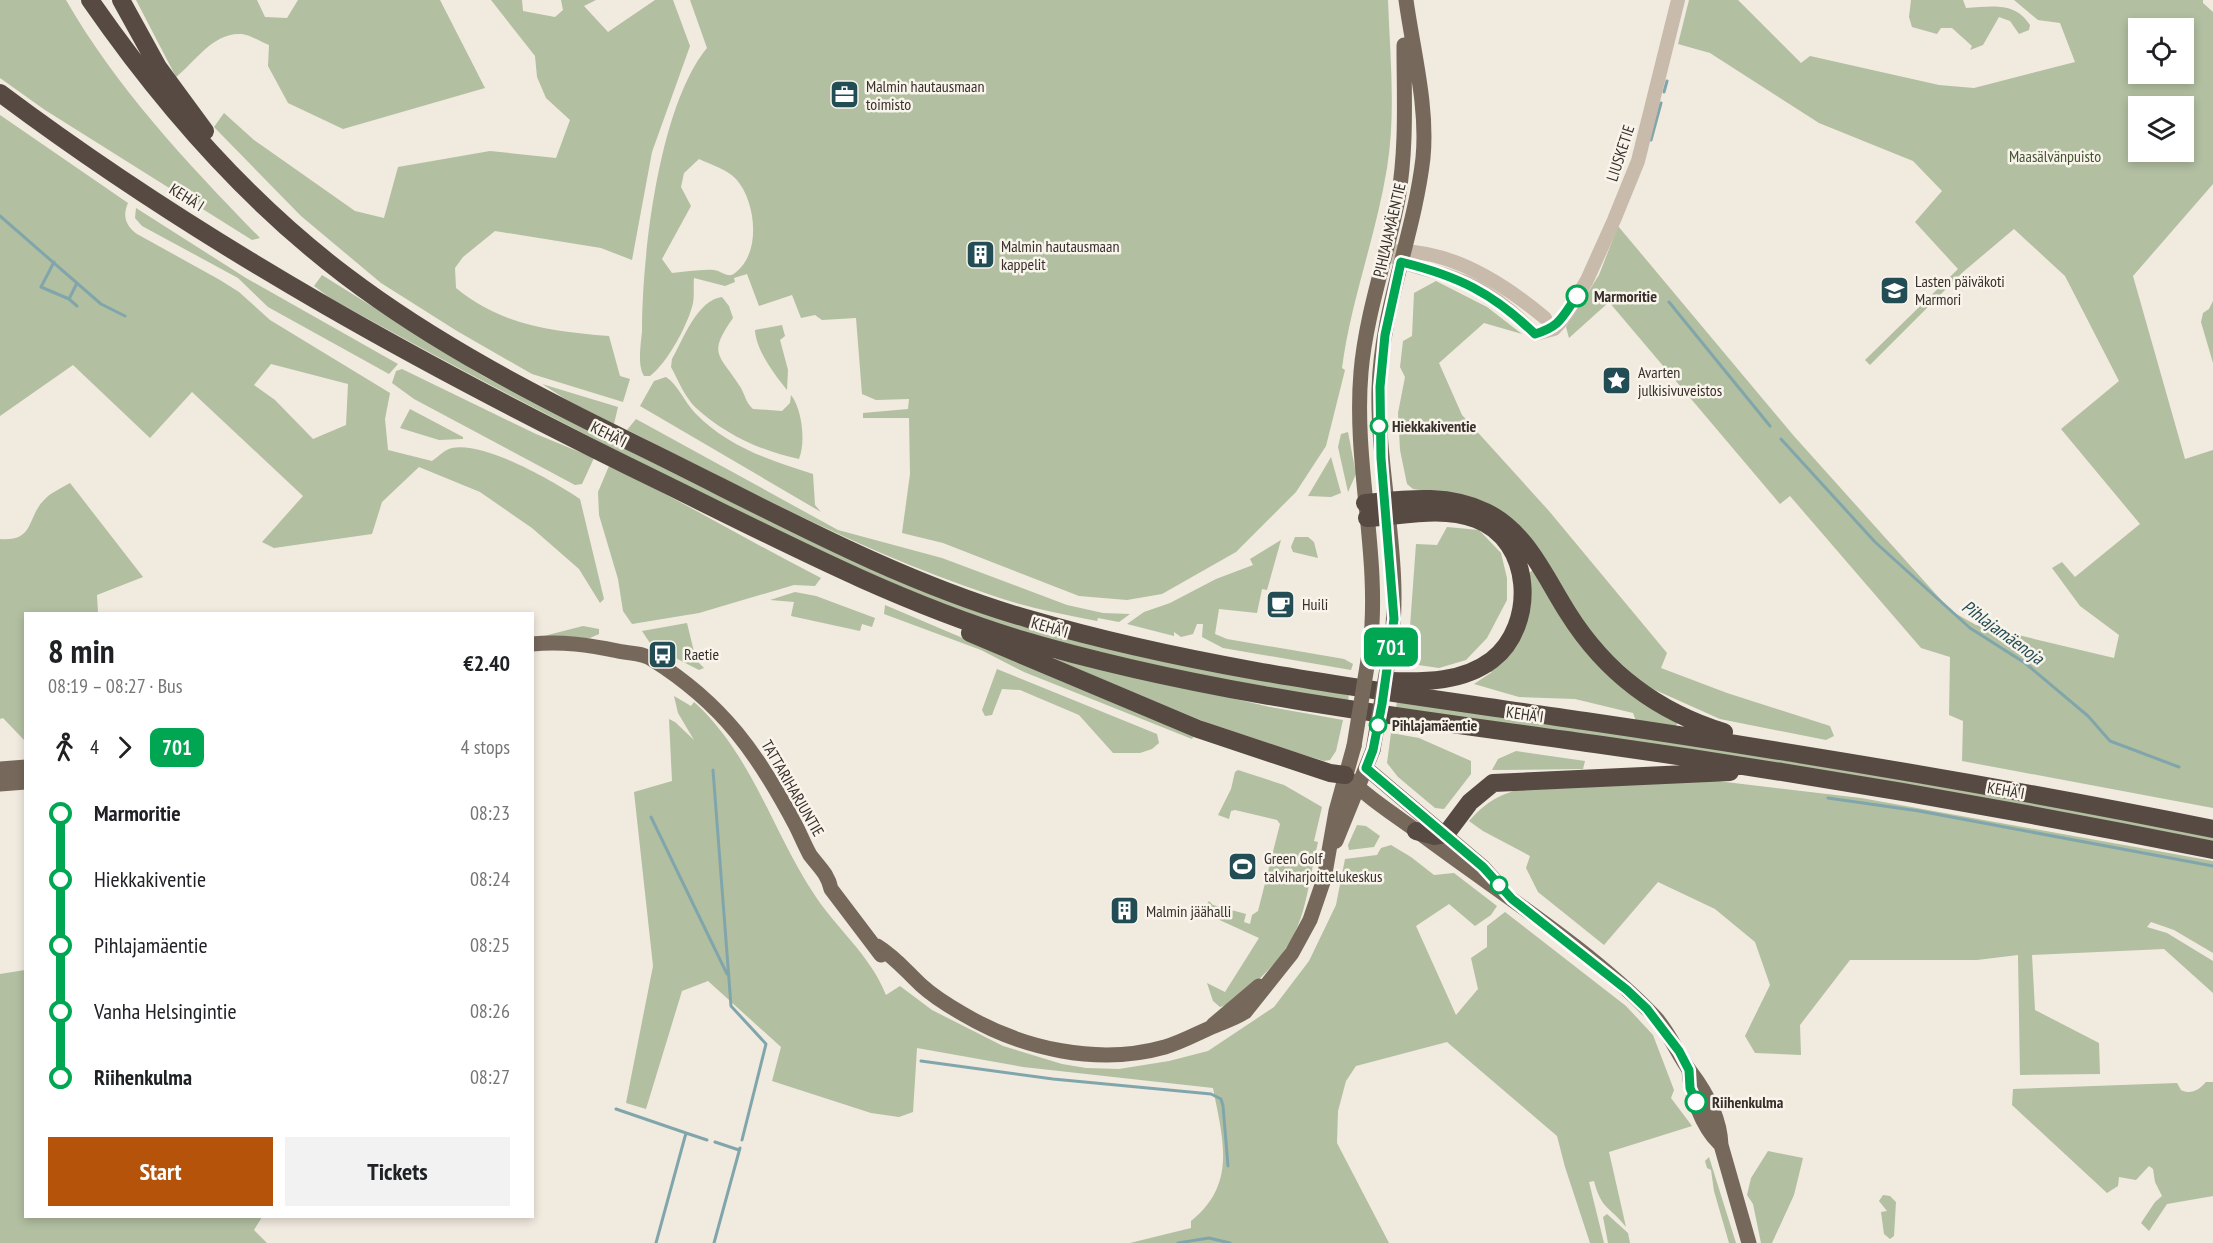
<!DOCTYPE html>
<html lang="en">
<head>
<meta charset="utf-8">
<style>
	:root { --surface:#fff; --page:#f2f2f2; --text:#202124; --muted:#757577; --accent:#b45309 }
	body { margin:0; font-family:"PT Sans Narrow",sans-serif; background:var(--page); color:var(--text); height:100vh; display:flex; flex-direction:column; font-size:22px; white-space:nowrap }
	* { box-sizing:border-box; margin:0 }
	p { font-size:20px; color:var(--muted) }
	.icon { flex:none; width:33px; height:33px; fill:none; stroke:currentColor; stroke-width:2; stroke-linecap:round; stroke-linejoin:round }
	.map { position:relative; flex:1; overflow:hidden }
	.sheet { position:absolute; left:24px; top:612px; width:510px; height:606px; display:flex; flex-direction:column; background:var(--surface); border-radius:0px; box-shadow:0 3px 9px #0003 }
	.sheet>* { flex:none }
	.badge { padding:0 12px; border-radius:9px; font-size:21px; line-height:39px }
	.buttons { position:absolute; left:2128px; top:18px; display:grid; gap:12px }
	.buttons a { display:grid; place-items:center; width:66px; height:66px; border-radius:0px; background:var(--surface); box-shadow:0 3px 9px #0003; font-size:30px }
	.map>.badge { position:absolute; translate:-50% -50%; box-shadow:0 0 0 3px #fff }
	.legs { display:flex; align-items:center; gap:9px; height:66px; padding:0 24px; font-size:20px }
	.legs p { margin-inline-start:auto }
	.summary { display:flex; align-items:center; justify-content:space-between; height:102px; padding:0 24px }
	h1 { font-size:33px; font-weight:700; line-height:45px }
	.primary-button { display:flex; gap:12px; margin-top:auto; padding:12px 24px }
	.primary-button a { flex:1; height:69px; border-radius:0px; background:var(--accent); color:#fff; font-size:24px; font-weight:700; line-height:69px; text-align:center }
	.primary-button a+a { background:var(--page); color:var(--text) }
	ul { padding:0 24px; list-style:none }
	li { display:flex; align-items:center; gap:21px; height:66px; font-size:22px }
	li i { display:grid; place-items:center; width:9px; height:100%; margin:0 8px; background:currentColor }
	li i::after { content:''; width:15px; height:15px; margin:-8px; border:4px solid; border-radius:50%; background:var(--surface) }
	li p { margin-inline-start:auto }
	li:first-child i { background:linear-gradient(#0000 50%,currentColor 0) }
	li:last-child i { background:linear-gradient(currentColor 50%,#0000 0) }
	.map>svg:first-child { display:block }
	.green { fill:#b2bfa0; fill-rule:evenodd }
	.lines { fill:none; stroke-linecap:round; stroke-linejoin:round }
	.stream { stroke:#80a6ac; stroke-width:3 }
	.minor { stroke:#c8bbab; stroke-width:14 }
	.major { stroke:#77685c; stroke-width:15 }
	.highway { stroke:#574a42; stroke-width:18 }
	.major-bridge { stroke:#77685c; stroke-width:15 }
	.line-1-casing { stroke:#fff; stroke-width:14 }
	.line-1 { stroke:#00a651; stroke-width:9 }
	.stop-1-dot { fill:#fff; stroke:#00a651; stroke-width:3 }
	.labels { text-anchor:middle; dominant-baseline:central; stroke-width:5; stroke-linejoin:round; paint-order:stroke }
	.poi-label { font-size:16px; fill:#372f2a; stroke:#f9f4eb; text-anchor:start }
	.street-label { font-size:16px; fill:#372f2a; stroke:#f9f4eb }
	.park-label { font-size:16px; fill:#435330; stroke:#f9f4eb }
	.stop-label { font-size:16px; font-weight:bold; fill:#372f2a; stroke:#f9f4eb; text-anchor:start }
	.water-label { font-size:18px; font-style:italic; fill:#234d55; stroke:#f9f4eb }
</style>
</head>
<body>
<div class="map">
<svg width="2213" height="1243" viewBox="0 0 2213 1243">
	<rect width="100%" height="100%" fill="#f1eadf"/>
	<path class="green" d="M0,0H66C117,89 189,165 260,238L252,240L45,110L0,78Z
		M136,0H257L265,17L287,18L298,0H440L485,88L343,129L288,103L268,66L269,45C261,42 250,35 242,34C213,32 196,61 176,77Z
		M491,0H522L523,11L555,17L563,10L561,0H596L584,6L608,32L655,0H673L690,46L652,152L632,260L601,248L495,231L463,257L455,268L456,288C503,326 551,331 609,336L620,376L630,379L623,402L532,374L457,331L381,283L301,216L214,127L224,113L254,140L355,211L384,218L398,167L490,151L556,158L570,120L546,98L537,77L535,56Z
		M690,0H1388C1390,56 1396,113 1387,168C1376,236 1351,300 1342,368L1345,370L1326,446L1296,492L1236,552L1162,594L1127,600L1079,596L943,543L902,533L910,474L909,418H863V413L908,409L909,399L876,400L862,394L856,318L822,320L815,315L801,318L792,295L759,306L747,274L734,278L735,282L725,286L694,278C693,287 695,298 692,307C686,328 667,363 650,376H644C637,365 641,344 642,331C642,255 659,106 707,48ZM699,159C710,164 728,170 736,179C756,201 762,253 735,273C728,279 722,271 714,270C701,269 685,272 672,273L662,259L691,206L681,187L684,173Z
		M1689,0H1738L1801,63L1810,56L1939,85L1974,88L2075,62L2060,23L2038,20L2014,0H2203V3L2213,12V184L2133,276L2185,459L2213,450V808L1962,761L1963,721L1949,715L1950,657L1921,648L1790,496L1780,504L1609,302L1569,338L1566,327L1599,275L1618,226L1793,435L1951,611L1976,625L2114,658L2119,635L2080,606L2052,568L2062,562L2075,577L2140,524L2061,429L2119,381L2065,276L2014,229L1963,272L1870,365L1865,360L1958,269L1915,222L1942,191L1913,161L1819,123L1710,53L1678,44ZM2139,28H2184V74H2139ZM2139,106H2184V152H2139Z
		M1911,0H1963L1966,8C1992,7 2014,1 2030,25L2029,30L2019,34L2010,21L1999,17L1983,45L1970,50L1972,46L1952,28H1941L1937,34L1912,27L1909,17Z
		M0,115L128,203C122,216 126,226 137,234L220,280L239,292L270,320L390,393L385,419L388,450L432,461C438,457 445,449 452,448C484,441 553,481 580,499L604,599L600,603L579,569L532,528L480,492L419,467L382,502L372,534L274,548L262,542L303,496L192,392L150,438L73,365L0,416ZM271,364L348,384L346,425L313,439L275,400L254,385Z
		M136,208L246,278L398,364L389,374L268,307L238,278L142,226L135,218Z
		M322,275L485,377L913,585L1349,694L1348,701C1223,681 1096,658 976,617C878,583 785,535 693,489C571,428 450,365 330,298L314,286Z
		M1436,281L1487,307L1522,334L1484,323L1439,363L1462,415L1549,511L1667,653L1661,668L1727,693L1830,726L1834,736L1826,740L1720,719L1644,685L1592,636L1534,546L1439,493L1413,489L1407,484L1400,450L1398,413L1405,377L1400,367L1403,341L1412,336L1414,293Z
		M722,297L729,306L733,318C708,354 718,353 739,385C745,393 745,402 753,409L782,411L790,403L791,395C802,409 806,442 799,459C761,451 724,434 695,407C685,397 678,380 671,367L672,359C683,340 697,300 722,297Z
		M2213,301V363L2201,322L2203,313L2209,309Z
		M782,325L785,336L780,340L788,370L787,390C774,374 756,350 755,330Z
		M402,369L536,434L594,458L582,484L575,485L414,399L392,383L396,371Z
		M666,377C678,385 684,401 695,413C728,447 769,460 813,474L815,505L821,512L640,406L654,381Z
		M542,384L618,407L614,424L567,400Z
		M410,409L463,437V439L439,440L400,428Z
		M636,419L838,530L942,558L1067,605L1103,613L1130,614L1119,622L1098,618L1097,621C1061,614 1025,607 991,595C864,553 746,489 627,430Z
		M1348,432L1356,474L1348,492L1338,447L1341,434Z
		M1331,457L1341,493L1331,497L1308,496Z
		M609,466C681,500 750,542 821,578L815,586L794,585L699,613L632,624L623,611L618,579L599,515L598,492Z
		M70,483L143,577L97,595L98,613L26,614L25,741L3,718L0,719V539C36,542 26,516 46,498C52,492 62,488 70,483Z
		M1447,527L1479,530L1501,553L1507,578V600L1487,638L1466,660L1439,668L1411,664L1408,654L1416,544L1437,545Z
		M1295,537H1308L1314,542L1318,558L1293,552L1291,547Z
		M1281,540L1267,590L1262,589L1257,613L1219,609L1215,634L1227,639L1344,659L1353,664L1351,670L1223,648L1202,637L1203,624H1197L1193,634L1181,637L1174,632V636L1127,624L1144,612L1170,603L1216,579L1253,565L1250,559Z
		M1534,569L1550,595L1678,722L1675,728L1636,721L1633,713L1575,699L1519,697L1474,684L1492,672L1485,670L1529,595V573Z
		M795,592L816,596L875,618L872,627L862,624L860,631L791,616L794,602L770,600Z
		M885,605L1194,736L1192,739L1024,672L981,650L884,614Z
		M687,623L696,660L704,668L699,670L652,646L642,631Z
		M583,626L599,629V634L590,638L544,636Z
		M1059,658L1270,707L1343,720L1336,751L1330,760L1324,761L1224,730L1054,659Z
		M997,669L1157,734L1159,743L1152,749L1140,753H1113L1079,715L1020,690L1002,689L992,715L985,716L982,710Z
		M674,696L691,706L694,702C750,752 772,829 812,891C835,928 870,954 886,995L900,986L932,1010L1003,1046L1062,1064L1086,1068L1119,1069L1169,1061L1208,1051L1274,1007L1309,961L1336,905L1345,859L1377,855L1381,848L1391,845L1411,857L1434,875L1454,873L1497,906L1491,915L1475,926L1449,904L1416,926L1456,1015L1478,989L1471,958L1487,947V926L1505,912L1626,1006L1653,1035L1674,1090L1671,1098L1692,1126L1609,1152L1626,1227C1609,1205 1602,1211 1594,1181L1589,1182L1604,1243H1590L1565,1167L1557,1136L1447,1042L1356,1066L1346,1081L1338,1111L1337,1143L1389,1243H1130L1191,1228V1221C1237,1184 1223,1140 1213,1088L1023,1067L917,1048L913,1112L899,1117L871,1113L772,1081L781,1047L708,981L682,991L646,1109L626,1103L653,966L634,792L672,781L669,719L675,722L694,740L678,713Z
		M1397,701C1670,741 1942,783 2213,837V843L1396,708Z
		M1391,733L1419,738L1471,761V774L1444,809L1435,808L1398,777L1387,763Z
		M1516,751L1585,761L1583,769L1492,770L1498,759Z
		M1238,770L1284,785L1322,807L1314,841L1318,842C1303,905 1308,935 1255,983C1245,992 1233,1004 1220,1007L1213,1001L1207,983L1225,992L1259,938L1202,912L1209,901L1213,905L1246,914L1244,922L1250,924L1252,915L1258,911L1280,824L1277,820L1235,810L1231,811L1229,819L1218,815L1231,789L1235,772Z
		M1692,778L1861,798L2213,861V953L2174,930L2151,922L2147,927L2167,933L2213,961V993L2164,949L2032,955L2035,1010L2099,1043L2100,1074L2020,1075L2018,955L1977,960H1850L1800,1025L1801,1055L1755,1053L1745,1036L1770,985L1755,942L1715,909L1658,882L1604,945L1538,892L1526,868L1530,856L1483,831L1469,821C1487,801 1500,794 1525,788Z
		M1357,825L1366,826L1380,836L1374,847L1349,850L1348,845Z
		M25,970L26,1216L262,1217L254,1230L267,1243H0V974Z
		M2206,1082H2213V1196L2167,1204L2149,1231L2141,1223L2155,1202L2162,1196L2155,1182L2153,1169L2149,1166L2136,1180L2119,1177L2118,1186L2107,1193L2012,1105L2013,1089L2177,1083L2181,1090C2191,1095 2199,1090 2206,1082Z
		M1768,1151L1803,1158L1794,1195L1772,1243H1761L1753,1204L1747,1195L1751,1178Z
		M1709,1157L1736,1243H1729L1714,1191L1711,1170L1707,1168L1705,1161Z
		M1883,1195L1890,1196L1896,1202L1894,1236L1890,1239L1884,1234L1881,1212L1887,1211L1879,1201Z
		M1607,1214L1628,1233L1630,1243H1608L1603,1217Z"/>
	<g class="lines">
		<path class="stream" d="M1664,92L1667,81
			M1651,140L1661,103
			M0,216L101,304L125,316
			M54,262L41,287L69,299L77,283
			M69,299L77,306
			M1669,302L1770,426
			M1781,439L1875,542L1970,628L2025,663L2088,716L2110,741L2179,767
			M713,770L731,1006L766,1044L742,1140
			M1828,798L1919,811L2213,866
			M651,817L727,974
			M921,1061L1053,1079L1211,1094L1221,1099L1223,1106L1228,1166
			M616,1109L686,1133L656,1243
			M686,1133L707,1140
			M715,1142L739,1150
			M714,1243L740,1148
			M1178,1243L1209,1238L1230,1243"/>
		<path class="minor" d="M1386,252C1445,245 1502,282 1545,318
			M1393,256C1410,268 1435,270 1455,278C1487,289 1511,310 1535,334
			M1535,334L1554,329L1565,317L1587,280L1614,220L1638,161L1678,0"/>
		<path class="major" d="M532,644C562,641 589,645 618,651C630,654 642,652 653,660C723,704 758,754 796,826C801,836 805,846 810,855C819,867 828,874 831,889L881,955
			M1370,648C1381,556 1353,465 1361,372C1366,313 1387,257 1398,199C1407,147 1404,97 1404,45
			M1390,651C1404,568 1377,475 1379,389C1381,310 1414,236 1423,158C1428,106 1413,51 1406,0
			M1366,768L1483,867L1498,884
			M0,769L26,767
			M1345,775C1368,798 1395,815 1421,834C1498,892 1588,947 1655,1017C1670,1033 1677,1054 1690,1071C1706,1092 1720,1117 1721,1145L1749,1243
			M0,784L26,782
			M1336,841L1373,750
			M877,946C895,957 906,971 921,985C933,996 949,1006 963,1014C1022,1049 1098,1066 1165,1047C1182,1042 1196,1034 1212,1027C1223,1022 1234,1019 1245,1012L1292,953L1310,920L1324,879L1336,811L1354,746
			M1213,1025L1259,986
			M1689,1070C1690,1094 1702,1126 1719,1143"/>
		<path class="highway" d="M90,0C162,104 244,199 346,276C437,345 539,397 641,447C766,508 895,581 1029,619C1210,672 1399,693 1585,721C1795,752 2005,787 2213,829
			M121,0L158,67L205,131
			M0,93C207,248 435,372 667,485C781,541 895,601 1016,638C1207,695 1406,717 1602,745C1807,774 2010,809 2213,850
			M1365,503C1406,499 1447,493 1486,512C1527,532 1545,577 1568,613C1605,672 1658,712 1724,732
			M1367,518C1402,516 1442,506 1476,519C1533,540 1537,625 1492,660C1463,682 1426,682 1391,681
			M970,633L1198,729L1330,773L1345,775
			M1416,831L1435,836L1446,834L1470,802L1493,783L1730,772"/>
		<path class="major-bridge" d="M1354,746L1370,648
			M1373,750L1390,651"/>
	</g>
	<g class="lines">
		<defs>
			<path id="line-1" d="M1577,296C1562,317 1561,326 1535,334C1493,293 1458,276 1401,262L1385,335L1380,387L1381,458L1394,619L1382,704L1373,750L1366,768L1483,867L1512,899L1627,990L1647,1009L1679,1051L1689,1070L1690,1088L1696,1102"/>
		</defs>
		<use href="#line-1" class="line-1-casing"/>
		<use href="#line-1" class="line-1"/>
	</g>
	<defs>
		<symbol id="office-square" viewBox="-11 -11 22 22"><rect x="-9" y="-9" width="18" height="18" rx="4" fill="#234d55" stroke="#f9f4eb"/><path d="M-6-3h4V-5.5h4V-3h4V5H-6ZM-1-4.5V-3h2v-1.5ZM-6 0V1H6V0Z" fill="#fff"/></symbol>
		<symbol id="building-square" viewBox="-11 -11 22 22"><rect x="-9" y="-9" width="18" height="18" rx="4" fill="#234d55" stroke="#f9f4eb"/><path d="M-4-6H4V6H1V3H-1V6H-4ZM-2.5-4.3h1.7v1.8h-1.7ZM.8-4.3h1.7v1.8H.8ZM-2.5-1h1.7V.8h-1.7ZM.8-1h1.7V.8H.8Z" fill="#fff"/></symbol>
		<symbol id="school-square" viewBox="-11 -11 22 22"><rect x="-9" y="-9" width="18" height="18" rx="4" fill="#234d55" stroke="#f9f4eb"/><path d="M0-5L7-2L0 1L-7-2ZM-4 1L0 2.5L4 1V4Q0 6-4 4Z" fill="#fff"/></symbol>
		<symbol id="sight-square" viewBox="-11 -11 22 22"><rect x="-9" y="-9" width="18" height="18" rx="4" fill="#234d55" stroke="#f9f4eb"/><path d="M0-6L1.8-2.2L6-1.7L2.9 1.2L3.7 5.4L0 3.3L-3.7 5.4L-2.9 1.2L-6-1.7L-1.8-2.2Z" fill="#fff"/></symbol>
		<symbol id="cafe-square" viewBox="-11 -11 22 22"><rect x="-9" y="-9" width="18" height="18" rx="4" fill="#234d55" stroke="#f9f4eb"/><path d="M-5.5-4.5H6V0H3Q3 3.5 0 3.5H-2.5Q-5.5 3.5-5.5 0ZM3-3.2v2h1.7v-2ZM-6 4.5H4V6H-6Z" fill="#fff"/></symbol>
		<symbol id="bus-square" viewBox="-11 -11 22 22"><rect x="-9" y="-9" width="18" height="18" rx="4" fill="#234d55" stroke="#f9f4eb"/><path d="M-5-6H5V4H4V6H2V4H-2V6H-4V4H-5ZM-3.5-4V0h7V-4ZM-3.5 1.2v1.5H-2V1.2ZM2 1.2v1.5H3.5V1.2Z" fill="#fff"/></symbol>
		<symbol id="stadium-square" viewBox="-11 -11 22 22"><rect x="-9" y="-9" width="18" height="18" rx="4" fill="#234d55" stroke="#f9f4eb"/><path d="M0-5a6.5 5 0 1 0 0 10a6.5 5 0 1 0 0-10ZM-3.5-1.8h7v3.6h-7Z" fill="#fff"/></symbol>
	</defs>
	<g fill-rule="evenodd">
		<use href="#office-square" x="828" y="78" width="33" height="33"/>
		<use href="#building-square" x="964" y="238" width="33" height="33"/>
		<use href="#school-square" x="1878" y="274" width="33" height="33"/>
		<use href="#sight-square" x="1600" y="364" width="33" height="33"/>
		<use href="#cafe-square" x="1264" y="588" width="33" height="33"/>
		<use href="#bus-square" x="646" y="638" width="33" height="33"/>
		<use href="#stadium-square" x="1226" y="850" width="33" height="33"/>
		<use href="#building-square" x="1108" y="894" width="33" height="33"/>
	</g>
	<g class="stop-1-dot">
		<circle cx="1577" cy="296" r="10"/>
		<circle cx="1379" cy="426" r="8"/>
		<circle cx="1378" cy="725" r="8"/>
		<circle cx="1499" cy="885" r="8"/>
		<circle cx="1696" cy="1102" r="10"/>
	</g>
	<g class="labels">
		<g class="poi-label">
			<text x="866" y="86">Malmin hautausmaan<tspan x="866" dy="18">toimisto</tspan></text>
			<text x="1001" y="246">Malmin hautausmaan<tspan x="1001" dy="18">kappelit</tspan></text>
			<text x="1915" y="281">Lasten päiväkoti<tspan x="1915" dy="18">Marmori</tspan></text>
			<text x="1638" y="372">Avarten<tspan x="1638" dy="18">julkisivuveistos</tspan></text>
			<text x="1302" y="604">Huili</text>
			<text x="684" y="654">Raetie</text>
			<text x="1264" y="858">Green Golf<tspan x="1264" dy="18">talviharjoittelukeskus</tspan></text>
			<text x="1146" y="911">Malmin jäähalli</text>
		</g>
		<g class="street-label">
			<text transform="translate(1620 153) rotate(-72)">LIUSKETIE</text>
			<text transform="translate(187 197) rotate(32)">KEHÄ I</text>
			<text transform="translate(1389 230) rotate(-77)">PIHLAJAMÄENTIE</text>
			<text transform="translate(609 434) rotate(27)">KEHÄ I</text>
			<text transform="translate(1050 627) rotate(16)">KEHÄ I</text>
			<text transform="translate(1525 714) rotate(8)">KEHÄ I</text>
			<text transform="translate(793 788) rotate(60)">TATTARIHARJUNTIE</text>
			<text transform="translate(2006 790) rotate(10)">KEHÄ I</text>
		</g>
		<g class="park-label">
			<text x="2055" y="156">Maasälvänpuisto</text>
		</g>
		<g class="stop-label">
			<text x="1594" y="296">Marmoritie</text>
			<text x="1392" y="426">Hiekkakiventie</text>
			<text x="1392" y="725">Pihlajamäentie</text>
			<text x="1712" y="1102">Riihenkulma</text>
		</g>
		<g class="water-label">
			<text transform="translate(2003 632) rotate(36)">Pihlajamäenoja</text>
		</g>
	</g>
</svg>
<div class="buttons">
<a><svg class="icon" aria-label="locate" viewBox="0 0 24 24"><circle cx="12" cy="12" r="6"/><path d="M12 2v4M12 18v4M2 12h4M18 12h4"/></svg></a>
<a><svg class="icon" aria-label="layers" viewBox="0 0 24 24"><path d="M12 4l9 5-9 5-9-5zM3 14l9 5 9-5"/></svg></a>
</div>
<b class="badge" style="left:1391px;top:647px;background:#00a651;color:#fff">701</b>
<section class="sheet">
<div class="summary"><div><h1>8 min</h1><p>08:19 – 08:27 · Bus</p></div><b>€2.40</b></div>
<div class="legs"><svg class="icon" aria-label="walk" viewBox="0 0 24 24"><circle cx="13" cy="4" r="2"/><path d="M13 8l-2 6 4 7M11 14l-3 7M7 12l3-4h3l4 4"/></svg>4<svg class="icon" aria-label="forward" viewBox="0 0 24 24"><path d="M9 5l7 7-7 7"/></svg><b class="badge" style="background:#00a651;color:#fff">701</b><p>4 stops</p></div>
<ul>
<li><i style="color:#00a651"></i><b>Marmoritie</b><p>08:23</p></li>
<li><i style="color:#00a651"></i><span>Hiekkakiventie</span><p>08:24</p></li>
<li><i style="color:#00a651"></i><span>Pihlajamäentie</span><p>08:25</p></li>
<li><i style="color:#00a651"></i><span>Vanha Helsingintie</span><p>08:26</p></li>
<li><i style="color:#00a651"></i><b>Riihenkulma</b><p>08:27</p></li>
</ul>
<div class="primary-button"><a>Start</a><a>Tickets</a></div>
</section>
</div>
</body>
</html>
